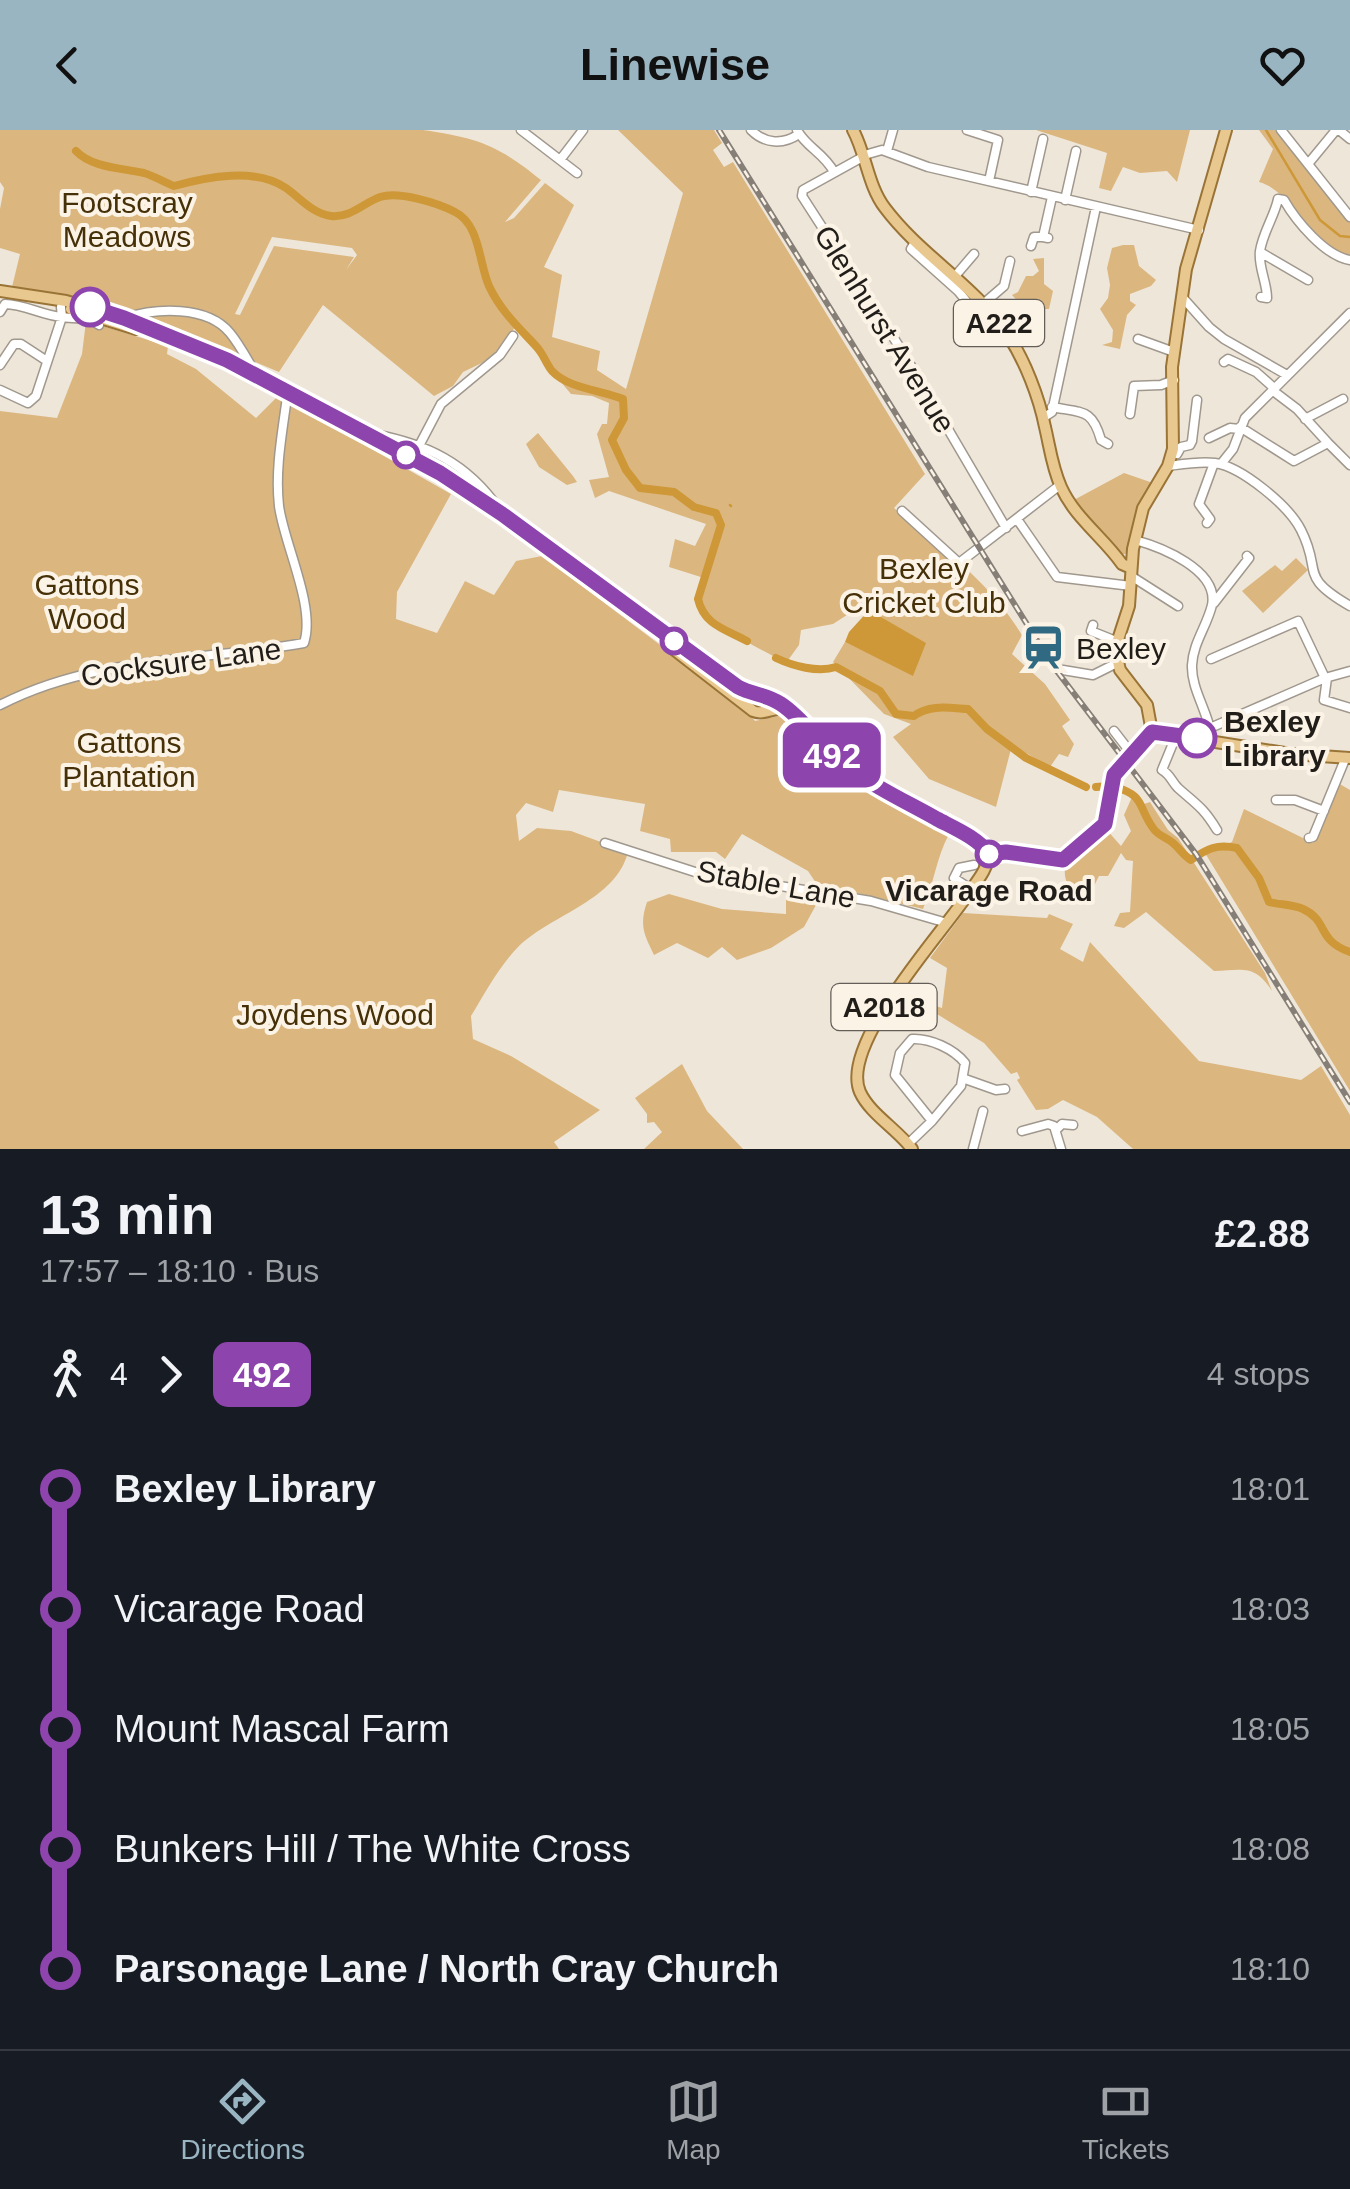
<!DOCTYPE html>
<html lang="en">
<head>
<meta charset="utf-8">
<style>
	:root { --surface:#171b24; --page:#242831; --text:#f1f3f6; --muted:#9ea1a6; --line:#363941; --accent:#9ab5c2 }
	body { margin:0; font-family:Arial,sans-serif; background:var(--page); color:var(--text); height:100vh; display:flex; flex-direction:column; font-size:38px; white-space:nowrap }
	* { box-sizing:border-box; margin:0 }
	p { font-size:32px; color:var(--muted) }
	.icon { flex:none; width:55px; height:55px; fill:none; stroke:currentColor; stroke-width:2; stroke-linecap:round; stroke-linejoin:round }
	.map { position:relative; height:1019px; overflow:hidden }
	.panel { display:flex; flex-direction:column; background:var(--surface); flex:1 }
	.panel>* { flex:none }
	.badge { padding:0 20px; border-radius:15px; font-size:35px; line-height:65px }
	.map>.badge { position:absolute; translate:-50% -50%; box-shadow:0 0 0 5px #fff }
	.legs { display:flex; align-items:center; gap:15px; height:110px; padding:0 40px; font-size:32px }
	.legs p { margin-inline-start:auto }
	.head { display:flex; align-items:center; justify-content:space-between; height:170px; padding:0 40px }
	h1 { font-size:55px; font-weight:800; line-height:75px }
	ul { padding:0 40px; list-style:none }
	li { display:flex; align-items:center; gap:35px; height:120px; font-size:38px }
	li i { display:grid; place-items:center; width:15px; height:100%; margin:0 12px; background:currentColor }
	li i::after { content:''; width:25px; height:25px; margin:-12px; border:8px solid; border-radius:50%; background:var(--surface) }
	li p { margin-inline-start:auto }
	li:first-child i { background:linear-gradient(#0000 50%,currentColor 0) }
	li:last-child i { background:linear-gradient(currentColor 50%,#0000 0) }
	header { display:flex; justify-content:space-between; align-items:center; height:130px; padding:0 40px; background:var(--accent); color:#111; font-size:45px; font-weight:800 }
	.menu { display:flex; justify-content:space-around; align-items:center; height:140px; border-top:2px solid var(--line); background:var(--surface); font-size:28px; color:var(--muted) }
	.menu a { display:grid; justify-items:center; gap:5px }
	.menu .current { color:var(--accent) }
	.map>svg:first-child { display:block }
	.green { fill:#dbb77f; fill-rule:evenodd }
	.water { fill:#ce9838 }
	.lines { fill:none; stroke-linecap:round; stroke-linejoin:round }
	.stream { stroke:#ce9838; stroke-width:2.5 }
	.river { stroke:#ce9838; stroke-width:8 }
	.minor-casing { stroke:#a0988d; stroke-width:11 }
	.major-casing { stroke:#997436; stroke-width:14 }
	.minor { stroke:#fff; stroke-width:8 }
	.major { stroke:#e8c88f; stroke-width:10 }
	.rail-casing { stroke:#857f77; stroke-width:6 }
	.rail { stroke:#fcf3e7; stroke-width:2.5; stroke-dasharray:8; stroke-linecap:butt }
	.line-1-casing { stroke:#fff; stroke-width:22 }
	.line-1 { stroke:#8e44ad; stroke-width:15 }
	.stop-1-dot { fill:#fff; stroke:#8e44ad; stroke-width:5 }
	.labels { text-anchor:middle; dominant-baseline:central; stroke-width:8; stroke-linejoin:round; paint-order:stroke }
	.shield { fill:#fcf3e7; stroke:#635e58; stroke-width:2.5 }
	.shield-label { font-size:28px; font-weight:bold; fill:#211e1a }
	.park-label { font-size:30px; fill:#463007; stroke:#fcf3e7 }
	.street-label { font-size:30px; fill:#211e1a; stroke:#fcf3e7 }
	.poi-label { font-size:30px; fill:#211e1a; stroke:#fcf3e7; text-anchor:start }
	.stop-label { font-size:30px; font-weight:bold; fill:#211e1a; stroke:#fcf3e7; text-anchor:start }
</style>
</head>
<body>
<header><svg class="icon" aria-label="back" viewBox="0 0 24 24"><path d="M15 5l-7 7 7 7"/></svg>Linewise<svg class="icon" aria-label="heart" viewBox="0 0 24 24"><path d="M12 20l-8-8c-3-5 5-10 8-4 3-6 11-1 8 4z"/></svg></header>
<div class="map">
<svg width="1350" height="1019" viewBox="0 0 1350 1019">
	<rect width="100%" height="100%" fill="#efe6da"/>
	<path class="green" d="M0,0H423C478,8 498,15 541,50L505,92L514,88L545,53L574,75L544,137L562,145L552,207L600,221L597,240L626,259L683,63L618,0H714L722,13L713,20L724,37L733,32L925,344L894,378C942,418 989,451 1022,505L1012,524L1045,554L1070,590L1062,596L1074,614L1068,627L1059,624L1050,637L1012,615L996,677L929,649L893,607L911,594L884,584L833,532L845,512L913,545L925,513L869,480L867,472L833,494L801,500L799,515L786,533L706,490L698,469L704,448L669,437L675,409L695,416L706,394L609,361L595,368L589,350L609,347L597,304L602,294H607L609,273L592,266L571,264L516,199H521L517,192L507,213L488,230L463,242L453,256L434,266L323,175L279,242L189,204L137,186L201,182L198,180L174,176L173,179L127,183L67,166L12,157L20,124L0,118V79L4,58L0,52ZM272,107L352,118L357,125L346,140L354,127L274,116L240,185L235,184Z
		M1036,0H1190L1177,52L1167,41L1140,43L1123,37L1111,61L1099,58L1107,23Z
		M1259,0H1277L1350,90V128C1312,118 1293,61 1259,52L1273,19Z
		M1123,115H1134L1139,136L1156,150L1151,156L1130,164V171L1136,175L1127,185L1120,219L1102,215L1112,212L1113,200L1100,179L1108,168L1110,155L1107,138L1112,118Z
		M1044,128V154L1053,161L1049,179H1038L1043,188V203H1040L1035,196L1039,189L1032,187L1012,165L1018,162L1026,146H1033L1039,141L1033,129Z
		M86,191L168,216L167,224L196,239L256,288L278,266L451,364L397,462L396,489L437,503L465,451L494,465L516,431L542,426L744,578L755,591L783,585L803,600L850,648L949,704C936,729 934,753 923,779L816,753L808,741L742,704L725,729L716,722H671L670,709L640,701L645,674L559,660L553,682L526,673L516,685L519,711L537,698L571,701L628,722C616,770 553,784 519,816C500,835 485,863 471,886L473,909L511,926L600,980L554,1012L559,1019H0V281L57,288L82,224Z
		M538,303L573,346L577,352L567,355L539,337L526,314Z
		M1124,343L1153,353L1128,423L1121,425L1072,371Z
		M1296,428L1308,440L1263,483L1242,461L1275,435L1282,441Z
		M1338,653L1350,660V961L1205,723L1232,712L1244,679L1313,713Z
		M1132,667L1141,675L1150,672L1168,700L1178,708L1265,843L1272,861C1255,834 1243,840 1214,841L1146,782L1124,798L1114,796L1120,783L1130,782L1133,731L1126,730L1121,723L1108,746H1099L1085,774C1070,763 1063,753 1065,734L1103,702L1106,705V699L1121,716L1131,701L1124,685Z
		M786,759L822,764L804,797L771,818L737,830L722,817L708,828L677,813L654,825C644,804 639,796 647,772L669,764L722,779L786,784Z
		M963,783L1047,788L1049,784L1073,794L1060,819L1083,832L1090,812L1199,931L1301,950L1321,936L1350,985V1019H1133L1097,987L1063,970L1048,979L1036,980L1017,950L1020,948L1017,942L1011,944L984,913L919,873L920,871L942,878L947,838L930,828Z
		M682,934L707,981L743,1019H644L662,1002L654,992L647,993V984L635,968Z"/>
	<path class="water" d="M869,480L926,513L913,546L845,512L849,502Z"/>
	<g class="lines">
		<path class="stream" d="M1266,0L1320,90L1340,106L1350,107
			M730,375L731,376"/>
		<path class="river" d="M76,21C92,38 122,38 144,43C154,46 164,52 174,56C207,47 255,37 286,58C300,68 313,84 331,86C351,88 363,73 380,67C399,61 438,73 455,82C480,94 479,134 489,156C500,180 519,198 536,216C543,223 546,234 552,241C569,259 602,260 623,269L624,288L612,310L626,340L640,358L674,362L694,377L716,383L721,395L698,469C704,495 725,499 747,511
			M776,528C793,536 818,543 836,537L880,561L896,584L914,586C929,574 950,578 968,579L987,599L1026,628L1086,657
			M1096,657L1108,656
			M1115,657C1146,666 1137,676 1153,698C1158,706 1166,707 1173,713C1180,719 1183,725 1191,730C1208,718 1217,714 1237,718L1259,748L1269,772C1280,775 1292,774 1303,779C1329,791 1316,810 1350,822"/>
		<defs>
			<path id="minor" d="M521,0L577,43
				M751,0C765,14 783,15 799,4
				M797,0C807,18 824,23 834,42
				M967,0L998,10L989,51
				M1281,0L1350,87
				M1339,0L1350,9
				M887,21L893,0
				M560,30L583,0
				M1308,34L1336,0
				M1031,62L1043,9
				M1065,70L1076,21
				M1048,108L1043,107L1052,67
				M915,112L911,119L958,161L993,203L1004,200
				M1031,116L1034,107H1043
				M1260,122L1308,150
				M956,145L974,124
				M1261,167L1267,168C1267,152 1258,137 1260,121C1263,102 1275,85 1278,69L1284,70C1296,91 1325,126 1350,130
				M1183,168L1209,197L1224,209L1287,245
				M983,174L1004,156L1010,131
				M0,182L5,174C23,174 42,185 61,187C75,189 89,187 99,195
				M125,188C156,178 207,175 230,203C240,215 248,231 256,244
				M1138,209L1174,222
				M1224,232L1228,229L1256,242L1274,258
				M0,235L14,214H21L47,231
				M0,260L28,273L36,266L62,187L61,177
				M1272,260L1297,279L1328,313
				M1052,277C1082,283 1092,278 1101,310L1108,314
				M1130,284L1134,256L1161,255L1174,250
				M1043,288L1052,282L1096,77
				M1305,289L1343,269
				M1240,297L1294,331L1328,313L1350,335
				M373,304C427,314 467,333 499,379
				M1209,308L1230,298L1239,299
				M420,314L441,274L500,225L513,206
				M1177,324L1181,317L1190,315L1192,311L1197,270
				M1221,334L1233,319L1245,288L1350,183
				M1168,336C1183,334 1200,331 1215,333C1242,337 1289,376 1301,400C1323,443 1297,445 1350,476
				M902,381L959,433L1060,355
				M1017,389L1057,447L1131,456
				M1207,393L1210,389L1199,374L1214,333
				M1006,398L904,224L802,66L803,60L868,24L882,20L928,37L1199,100
				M1135,410C1161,417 1219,440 1212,475C1207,496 1193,513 1192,535C1191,561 1210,583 1211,609
				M1131,446L1178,476
				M1214,473L1249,428L1247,426
				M1093,495L1091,501L1116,511
				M1211,529L1298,491L1325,548
				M1063,540L1093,545L1117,533
				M1327,548L1324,570L1350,578
				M0,575C95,526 202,531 304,513C316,477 284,414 279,376C275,340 282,304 287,267
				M1210,598L1325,548L1350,541
				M1114,601L1131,623
				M1176,606L1162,640C1171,645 1171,651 1178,658C1196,674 1203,677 1217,700
				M1276,670H1295L1324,681
				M1309,708L1313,707L1346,627
				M605,713L695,742L871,771L947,793
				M971,759L954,748L959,738L974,735
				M965,949L996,960L1005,959
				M1057,999L1062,994L1073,995
				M1022,1001L1048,994L1054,996L1061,1019
				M908,1014L932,991L895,945L900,923L912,909C930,908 954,919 965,933L961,956L932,991
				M973,1019L983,981"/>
			<path id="major" d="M853,0C866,24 868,56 885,78C921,126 974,154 1008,205C1025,231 1039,267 1045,297C1050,318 1052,337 1061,357C1075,388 1103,407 1122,434L1131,438
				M0,161L66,171L125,188L227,230L333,285L440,343L485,372L738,557L752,563H762L780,573L833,626L867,651L953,698L989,723L1005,722L1063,730L1105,694L1115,645L1152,602
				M71,179L136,199
				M672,518L753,581C765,586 774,576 787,579
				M1152,602L1147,575L1120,540L1115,519L1129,476L1133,419L1143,378L1168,336L1173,319L1172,237L1186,139L1226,0
				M1152,602L1291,624L1350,628
				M912,1019C897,999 870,984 860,962C839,914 942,804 968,764C977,751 988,739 989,723"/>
		</defs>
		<use href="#minor" class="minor-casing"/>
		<use href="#major" class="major-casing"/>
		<use href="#minor" class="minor"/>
		<use href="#major" class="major"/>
		<defs>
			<path id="rail" d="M719,0L1053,536L1196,724L1350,972"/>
		</defs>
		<use href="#rail" class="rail-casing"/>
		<use href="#rail" class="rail"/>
	</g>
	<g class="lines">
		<defs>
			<path id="line-1" d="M90,177L124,188L227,230L440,343L502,384L738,557C753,565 766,564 781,574C805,590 820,616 843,633C872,656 905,671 937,689C954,698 978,708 989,724L1006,722L1063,730L1105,694L1114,645L1152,602L1197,608"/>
		</defs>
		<use href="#line-1" class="line-1-casing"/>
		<use href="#line-1" class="line-1"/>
	</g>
	<defs>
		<symbol id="station-bare" viewBox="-9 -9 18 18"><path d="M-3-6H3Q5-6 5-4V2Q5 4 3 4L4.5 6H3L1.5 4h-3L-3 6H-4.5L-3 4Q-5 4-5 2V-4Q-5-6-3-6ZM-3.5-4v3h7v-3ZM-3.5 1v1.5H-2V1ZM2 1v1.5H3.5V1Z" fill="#306982" stroke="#fcf3e7" stroke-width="2.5" paint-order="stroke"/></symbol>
	</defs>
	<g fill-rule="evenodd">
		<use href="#station-bare" x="1012" y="486" width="63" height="63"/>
	</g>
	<g class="stop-1-dot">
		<circle cx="90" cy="177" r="18"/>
		<circle cx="406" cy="325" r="12"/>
		<circle cx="674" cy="511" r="12"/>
		<circle cx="1197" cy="608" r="18"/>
		<circle cx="989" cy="724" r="12"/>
	</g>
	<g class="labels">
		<g class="shield">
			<rect x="954" y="170" width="90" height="46" rx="8"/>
			<rect x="831.5" y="854" width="105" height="46" rx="8"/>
		</g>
		<g class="shield-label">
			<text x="999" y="193">A222</text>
			<text x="884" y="877">A2018</text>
		</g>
		<g class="park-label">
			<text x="127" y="72">Footscray<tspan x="127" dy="34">Meadows</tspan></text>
			<text x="924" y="438">Bexley<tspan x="924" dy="34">Cricket Club</tspan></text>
			<text x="87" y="454">Gattons<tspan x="87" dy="34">Wood</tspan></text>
			<text x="129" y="612">Gattons<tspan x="129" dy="34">Plantation</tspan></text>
			<text x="335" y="884">Joydens Wood</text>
		</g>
		<g class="street-label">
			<text transform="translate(885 199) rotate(58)">Glenhurst Avenue</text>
			<text transform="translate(181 532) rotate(-8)">Cocksure Lane</text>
			<text transform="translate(776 754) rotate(10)">Stable Lane</text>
		</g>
		<g class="poi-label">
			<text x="1076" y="518">Bexley</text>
		</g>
		<g class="stop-label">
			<text x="1224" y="591">Bexley<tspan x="1224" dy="34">Library</tspan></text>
			<text x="989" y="760" text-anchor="middle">Vicarage Road</text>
		</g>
	</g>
</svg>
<b class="badge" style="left:832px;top:625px;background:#8e44ad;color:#fff">492</b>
</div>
<section class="panel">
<div class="head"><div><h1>13 min</h1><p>17:57 – 18:10 · Bus</p></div><b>£2.88</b></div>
<div class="legs"><svg class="icon" aria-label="walk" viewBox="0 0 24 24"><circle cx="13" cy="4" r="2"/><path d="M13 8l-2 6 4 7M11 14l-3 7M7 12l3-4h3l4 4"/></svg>4<svg class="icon" aria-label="forward" viewBox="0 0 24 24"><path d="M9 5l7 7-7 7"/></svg><b class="badge" style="background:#8e44ad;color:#fff">492</b><p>4 stops</p></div>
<ul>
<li><i style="color:#8e44ad"></i><b>Bexley Library</b><p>18:01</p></li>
<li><i style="color:#8e44ad"></i><span>Vicarage Road</span><p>18:03</p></li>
<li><i style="color:#8e44ad"></i><span>Mount Mascal Farm</span><p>18:05</p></li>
<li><i style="color:#8e44ad"></i><span>Bunkers Hill / The White Cross</span><p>18:08</p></li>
<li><i style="color:#8e44ad"></i><b>Parsonage Lane / North Cray Church</b><p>18:10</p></li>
</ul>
</section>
<nav class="menu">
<a class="current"><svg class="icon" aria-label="directions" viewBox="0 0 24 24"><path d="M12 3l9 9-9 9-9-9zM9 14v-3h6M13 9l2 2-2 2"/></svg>Directions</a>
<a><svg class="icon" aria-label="map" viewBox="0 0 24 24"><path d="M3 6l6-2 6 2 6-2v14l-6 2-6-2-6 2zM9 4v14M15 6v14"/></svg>Map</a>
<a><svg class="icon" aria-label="tickets" viewBox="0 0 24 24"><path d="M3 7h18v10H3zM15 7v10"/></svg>Tickets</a>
</nav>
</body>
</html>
